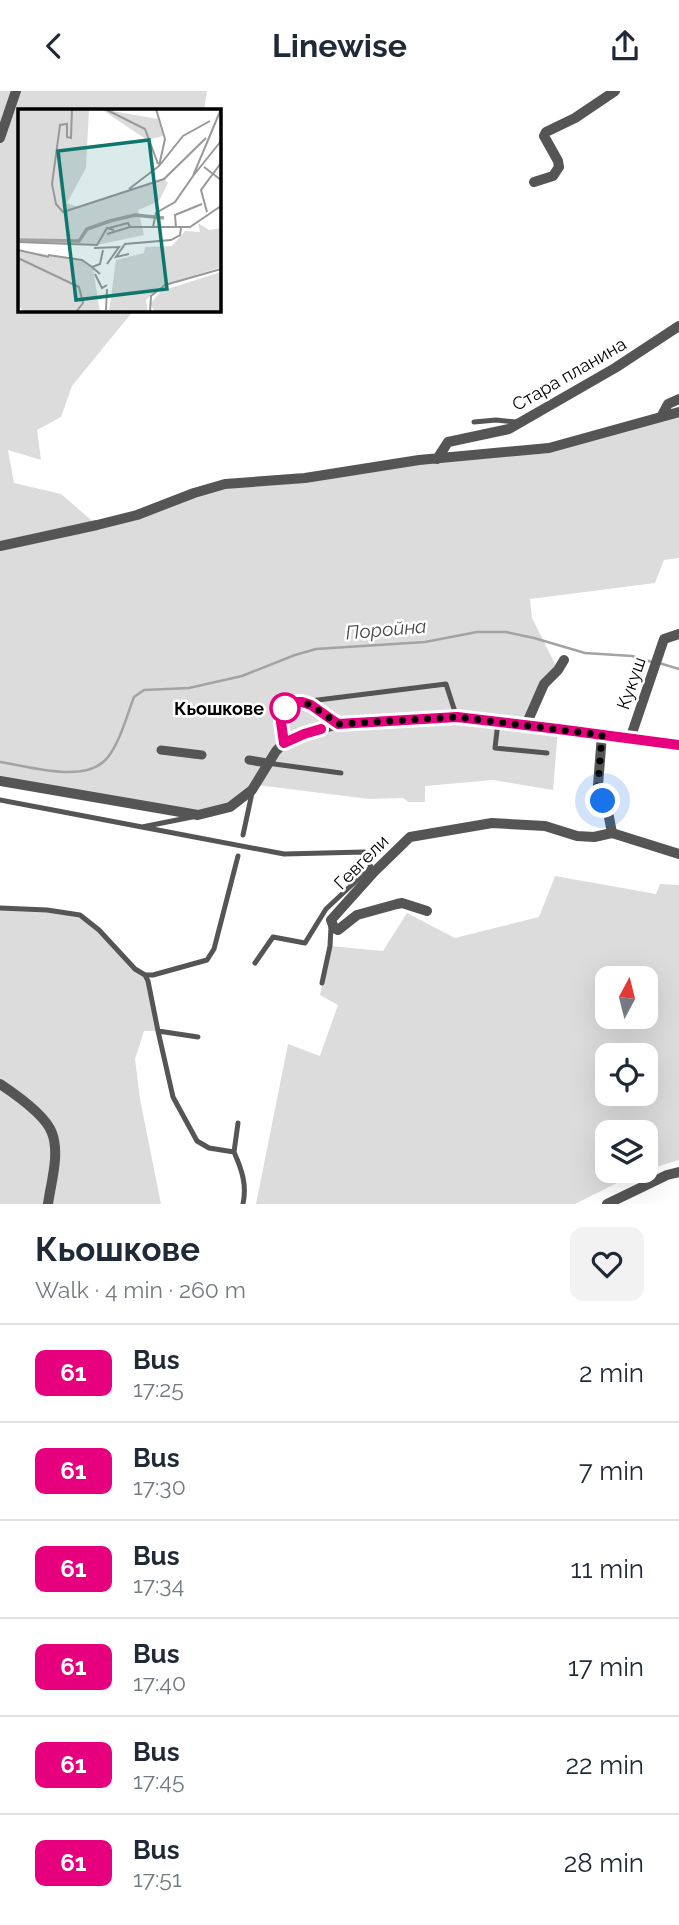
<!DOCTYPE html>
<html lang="en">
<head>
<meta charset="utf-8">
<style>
	:root { --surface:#fff; --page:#f2f2f3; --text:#1f2937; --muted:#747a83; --line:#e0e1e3 }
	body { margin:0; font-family:Raleway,sans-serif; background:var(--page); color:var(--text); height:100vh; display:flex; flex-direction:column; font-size:26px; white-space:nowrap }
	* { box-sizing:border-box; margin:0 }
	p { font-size:23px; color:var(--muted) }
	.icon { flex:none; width:38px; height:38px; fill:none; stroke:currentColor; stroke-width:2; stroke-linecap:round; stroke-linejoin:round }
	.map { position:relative; height:1113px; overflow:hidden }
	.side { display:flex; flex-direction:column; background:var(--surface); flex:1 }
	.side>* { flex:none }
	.badge { padding:0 14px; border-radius:10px; font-size:24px; line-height:46px }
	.needle { width:46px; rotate:7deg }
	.controls { position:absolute; left:595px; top:875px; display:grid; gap:14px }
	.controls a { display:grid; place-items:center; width:63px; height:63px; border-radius:14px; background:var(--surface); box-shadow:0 7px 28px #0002; font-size:35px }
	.you { position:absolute; width:35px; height:35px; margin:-18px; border:5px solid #fff; border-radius:50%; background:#1a73e8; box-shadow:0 0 0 10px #1a73e833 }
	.map>.badge { position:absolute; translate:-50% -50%; box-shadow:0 0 0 4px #fff }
	.round { display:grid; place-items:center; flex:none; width:74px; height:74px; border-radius:14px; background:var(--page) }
	.headline { display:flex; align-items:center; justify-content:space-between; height:119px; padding:0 35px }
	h1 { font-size:33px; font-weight:700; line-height:52px }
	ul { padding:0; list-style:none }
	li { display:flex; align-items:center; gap:21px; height:98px; padding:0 35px; border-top:2px solid var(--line) }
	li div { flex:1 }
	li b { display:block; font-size:26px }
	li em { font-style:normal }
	li .badge { min-width:77px; font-weight:700; text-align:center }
	header { display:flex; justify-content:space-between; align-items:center; height:91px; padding:0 35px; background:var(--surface); font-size:32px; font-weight:700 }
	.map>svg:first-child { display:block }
	.green { fill:#dcdcdc; fill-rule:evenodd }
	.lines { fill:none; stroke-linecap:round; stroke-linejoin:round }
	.stream { stroke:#a3a3a3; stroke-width:2.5 }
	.service { stroke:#555; stroke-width:5 }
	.pedestrian { stroke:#555; stroke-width:9 }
	.minor { stroke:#555; stroke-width:10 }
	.line-casing { stroke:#fff; stroke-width:16 }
	.line { stroke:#e6007e; stroke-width:10 }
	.walk { stroke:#000; stroke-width:7; stroke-dasharray:0 12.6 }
	.stop-dot { fill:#fff; stroke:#e6007e; stroke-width:3.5 }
	.labels { text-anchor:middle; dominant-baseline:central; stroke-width:5; stroke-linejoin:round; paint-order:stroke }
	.street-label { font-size:18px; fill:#000; stroke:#fff }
	.stop-label { font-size:18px; font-weight:bold; fill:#000; stroke:#fff; text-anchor:end }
	.water-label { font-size:19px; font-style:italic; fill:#444; stroke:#fff }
	.inset-river { fill:none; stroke:#a3a3a3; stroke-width:3.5 }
	.inset-road { fill:none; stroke:#999; stroke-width:2 }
	.view { fill:#0f766e; fill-opacity:0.15; stroke:#0f766e; stroke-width:3.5 }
	.inset-edge { fill:none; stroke:#000; stroke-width:3.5 }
</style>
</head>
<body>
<header><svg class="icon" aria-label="back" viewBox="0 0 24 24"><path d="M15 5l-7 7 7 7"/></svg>Linewise<svg class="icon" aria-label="share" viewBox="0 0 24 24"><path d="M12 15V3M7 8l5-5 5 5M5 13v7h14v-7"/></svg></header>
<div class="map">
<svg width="679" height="1113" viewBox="0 0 679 1113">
	<rect width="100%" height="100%" fill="#fff"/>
	<path class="green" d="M0,0H207L204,19H19V219H134L72,295L61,326L37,339L41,369L8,359L14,392L61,403L97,434L194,402L549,357L679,321V467L664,469L655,492L530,508L532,527L558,579L526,634L558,638L553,699L493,689L425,695V711H409L403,707L369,708L257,694L230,716L198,724L0,690Z
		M555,785L656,803L660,793L679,794V1069L646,1079V1041H607V1080H644L635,1083L575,1113H256L288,953L320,965L338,914L320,904L330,855L383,860L407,822L455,847L539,826ZM607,887H646V926H607ZM607,964H646V1003H607Z
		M0,817L80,824L145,884L158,940H144L135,968L140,1008L161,1113H0Z"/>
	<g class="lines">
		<path class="stream" d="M659,572L679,578
			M0,671C29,675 87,694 108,666C120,651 127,624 134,606L144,599L189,597L242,585L295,564L316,558L425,551L477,541H506L534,547L585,562L632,565L652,571"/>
		<path class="service" d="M474,331L496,329L516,331
			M302,611L446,593L457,627
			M498,631L495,657L547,662
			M284,652L281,631L285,617C304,603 322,621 338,633
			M267,672L341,682
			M0,709L142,736L192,726
			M142,736L284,763L364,761L371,776L326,818L305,852L273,846L255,872
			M243,744L252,702
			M0,817L47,819L80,824L99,839L135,878L145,884
			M322,892L330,855L331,836
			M158,940L173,1006L197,1050L209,1057L234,1061L238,1032
			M198,946L158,940L148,890L145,884H153L207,869L214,858L238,765
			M234,1061C242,1079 247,1094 243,1113"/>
		<path class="pedestrian" d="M161,659L202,664
			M249,669L267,672"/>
		<path class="minor" d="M0,47L16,0
			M534,91L553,85L559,76L558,70L544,45L546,41L575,27L615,0
			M661,326L668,313L679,308
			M437,368L448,351L509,338L615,277L679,235
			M0,455L97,434L137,424L194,402L225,393L305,387L419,369L549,357L679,321
			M526,634L544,593L558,579L564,569
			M602,644L598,694L609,726L612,742
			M630,648L664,548L679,543
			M0,690L198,724L230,716L252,699L276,660L284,652L304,643L338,633L457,627L679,654
			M612,742L679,763
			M427,820L402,812L397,813L357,824L338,839L334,837L331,829L374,781L410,746L492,732L545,735L577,745L594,746L612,742
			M0,993C15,1003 46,1025 52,1042C60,1063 51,1091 48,1113
			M607,1113L667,1084L679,1081"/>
	</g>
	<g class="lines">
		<defs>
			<path id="line" d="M321,638L304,643L284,652L281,631L285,617L293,611H302L311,614L338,633L457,626L558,638L679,654"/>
		</defs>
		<use href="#line" class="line-casing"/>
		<use href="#line" class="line"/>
		<path class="walk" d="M285,617L293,611H302L311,614L338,633L457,626L602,644L598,694L603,710"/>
	</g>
	<circle class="stop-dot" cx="285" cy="617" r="14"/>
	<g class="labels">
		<g class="street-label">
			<text transform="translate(569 283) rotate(-30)">Стара планина</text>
			<text transform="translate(631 592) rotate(-71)">Кукуш</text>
			<text transform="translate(361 771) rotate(-45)">Гевгели</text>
		</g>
		<g class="stop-label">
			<text x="264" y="617">Кьошкове</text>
		</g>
		<g class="water-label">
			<text transform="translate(386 538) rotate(-5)">Поройна</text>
		</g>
	</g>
	<g transform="translate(18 18)">
		<rect width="203" height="203" fill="#fff"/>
		<path d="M0,0H71L68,59L49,94L60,98L146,70L150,74L141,92L120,101L126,126L79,136L0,133ZM83,0L140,10L145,27L129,31ZM180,114L191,121L203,119V158L143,177L128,191L130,203H91L98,151L126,144L127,138L154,137L167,122L182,123ZM0,141L64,151L75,159L82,203H7L0,197ZM203,163V203H137L132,195L143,182Z" fill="#dcdcdc"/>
		<path class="inset-river" d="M0,131L61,132L69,120L92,112L117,106L146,109"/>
		<path class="inset-road" d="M54,0L53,29L49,28V15L42,16L34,75L38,95L45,103L146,70L188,29M87,0L127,20L140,55M94,0H120M141,57L165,27L192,12M186,58L203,71M175,67L203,32M111,80L141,57L147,30L138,0M189,103L183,81L203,54M135,118L138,104L157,93L175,67L203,0M91,119L110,114L112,118M158,119L157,106L184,95M89,125L112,118H172L203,97M0,133L79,136L89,119L96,121M76,139L101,138L89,155M0,141L31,148M111,145L98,148L107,135L153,131L162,126L163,119M30,146L64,151L74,158M0,149L61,178L65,194L58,203M77,165L84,179L89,176M82,165L74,158L82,155L85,141M88,201L89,180M132,203L133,187L147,176L203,160"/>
		<path class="view" d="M131,31L149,180L58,191L40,42Z"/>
		<rect width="203" height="203" class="inset-edge"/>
	</g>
</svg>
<div class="controls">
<a><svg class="needle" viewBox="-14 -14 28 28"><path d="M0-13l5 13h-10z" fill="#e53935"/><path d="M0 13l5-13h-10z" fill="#747a83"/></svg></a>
<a><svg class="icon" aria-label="locate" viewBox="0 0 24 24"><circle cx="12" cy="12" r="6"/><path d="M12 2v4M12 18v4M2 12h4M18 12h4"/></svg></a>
<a><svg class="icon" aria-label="layers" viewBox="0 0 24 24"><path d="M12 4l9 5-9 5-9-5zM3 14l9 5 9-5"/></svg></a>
</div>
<div class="you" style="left:603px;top:710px"></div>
</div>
<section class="side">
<div class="headline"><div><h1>Кьошкове</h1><p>Walk · 4 min · 260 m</p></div><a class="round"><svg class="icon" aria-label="heart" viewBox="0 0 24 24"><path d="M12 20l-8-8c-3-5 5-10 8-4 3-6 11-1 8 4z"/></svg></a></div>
<ul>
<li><span class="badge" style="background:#e6007e;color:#fff">61</span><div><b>Bus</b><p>17:25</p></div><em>2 min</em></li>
<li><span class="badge" style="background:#e6007e;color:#fff">61</span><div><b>Bus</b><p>17:30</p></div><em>7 min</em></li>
<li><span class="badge" style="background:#e6007e;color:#fff">61</span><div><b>Bus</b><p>17:34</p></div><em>11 min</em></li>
<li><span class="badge" style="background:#e6007e;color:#fff">61</span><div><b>Bus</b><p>17:40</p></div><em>17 min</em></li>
<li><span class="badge" style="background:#e6007e;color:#fff">61</span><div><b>Bus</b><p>17:45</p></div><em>22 min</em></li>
<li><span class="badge" style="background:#e6007e;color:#fff">61</span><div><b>Bus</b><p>17:51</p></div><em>28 min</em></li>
</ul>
</section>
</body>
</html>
